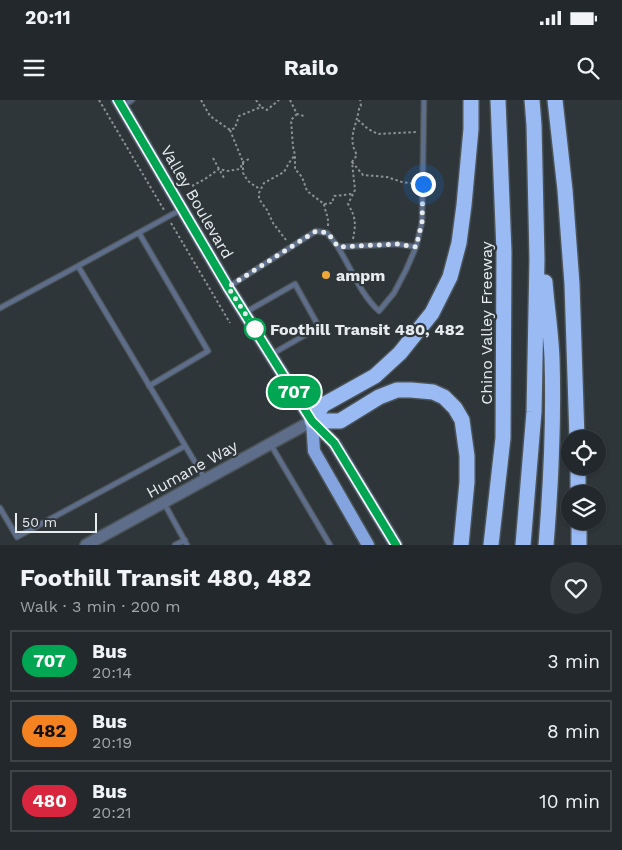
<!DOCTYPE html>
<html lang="en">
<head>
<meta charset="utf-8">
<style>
	:root { --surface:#22282c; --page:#2e3438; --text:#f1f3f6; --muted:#a2a6a9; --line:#3f4448 }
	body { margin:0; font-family:"Work Sans",sans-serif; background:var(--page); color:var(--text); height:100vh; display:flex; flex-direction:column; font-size:19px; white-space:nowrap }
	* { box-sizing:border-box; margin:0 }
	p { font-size:16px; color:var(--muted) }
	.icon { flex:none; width:28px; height:28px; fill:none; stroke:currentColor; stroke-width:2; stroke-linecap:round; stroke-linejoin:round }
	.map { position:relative; height:445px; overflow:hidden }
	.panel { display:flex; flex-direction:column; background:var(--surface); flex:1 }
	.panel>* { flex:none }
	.badge { padding:0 10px; border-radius:16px; font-size:18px; line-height:32px }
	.buttons { position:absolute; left:561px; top:330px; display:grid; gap:10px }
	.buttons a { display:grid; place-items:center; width:45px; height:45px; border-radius:50%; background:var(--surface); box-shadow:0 1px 4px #0004,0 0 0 1px var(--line); font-size:25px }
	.scale { position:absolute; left:15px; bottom:12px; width:82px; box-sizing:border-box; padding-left:5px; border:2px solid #e6ebee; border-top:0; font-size:14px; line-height:18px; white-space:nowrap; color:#e6ebee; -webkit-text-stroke:4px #2e363a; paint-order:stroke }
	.you { position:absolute; width:25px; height:25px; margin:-12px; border:4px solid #fff; border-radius:50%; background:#1a73e8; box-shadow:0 0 0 8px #1a73e833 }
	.map>.badge { position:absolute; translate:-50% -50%; box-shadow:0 0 0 2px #fff }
	.round { display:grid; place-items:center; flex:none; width:52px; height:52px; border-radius:26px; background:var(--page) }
	.summary { display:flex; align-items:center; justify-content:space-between; height:85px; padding:0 20px }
	h1 { font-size:24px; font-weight:700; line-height:38px }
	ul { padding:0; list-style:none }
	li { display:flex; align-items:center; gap:15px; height:62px; margin:0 10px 8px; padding:0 10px; border:2px solid var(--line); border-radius:0px }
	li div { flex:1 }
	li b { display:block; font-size:19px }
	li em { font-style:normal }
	li .badge { min-width:55px; font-weight:700; text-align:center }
	.status { display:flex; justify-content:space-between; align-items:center; height:35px; padding:0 25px; background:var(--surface); direction:ltr }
	.status svg { height:14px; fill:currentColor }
	header { display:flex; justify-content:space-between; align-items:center; height:65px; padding:0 20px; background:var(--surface); font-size:22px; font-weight:700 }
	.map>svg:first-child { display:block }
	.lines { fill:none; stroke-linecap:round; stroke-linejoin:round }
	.service-casing { stroke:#4b5357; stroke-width:7 }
	.tertiary-casing { stroke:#4b5357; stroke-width:14 }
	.primary-casing { stroke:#4b5357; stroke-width:15 }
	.motorway-casing { stroke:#4b5357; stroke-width:18 }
	.path { stroke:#8b9195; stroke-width:2; stroke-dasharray:2.5 2.5; stroke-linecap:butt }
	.service { stroke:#5d6d8a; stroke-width:4.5 }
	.tertiary { stroke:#5d6d8a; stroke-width:11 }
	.primary { stroke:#83a4de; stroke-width:12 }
	.motorway { stroke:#99baf2; stroke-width:15 }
	.line-casing { stroke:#fff; stroke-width:11 }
	.line { stroke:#00a651; stroke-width:8 }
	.walk { stroke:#e6ebee; stroke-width:5; stroke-dasharray:0 9 }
	.poi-dot { fill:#eca93a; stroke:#2e363a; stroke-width:2 }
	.stop-dot { fill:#fff; stroke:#00a651; stroke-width:2.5 }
	.labels { text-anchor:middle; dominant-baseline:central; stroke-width:4.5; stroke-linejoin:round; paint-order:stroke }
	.street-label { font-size:16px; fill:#e6ebee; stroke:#2e363a }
	.poi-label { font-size:16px; font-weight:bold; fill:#e6ebee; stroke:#2e363a; text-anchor:start }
	.stop-label { font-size:16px; font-weight:bold; fill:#e6ebee; stroke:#2e363a; text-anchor:start }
</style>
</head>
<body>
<div class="status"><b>20:11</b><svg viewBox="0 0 49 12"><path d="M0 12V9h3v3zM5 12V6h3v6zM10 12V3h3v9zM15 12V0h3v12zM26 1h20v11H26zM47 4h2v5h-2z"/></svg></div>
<header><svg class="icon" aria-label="menu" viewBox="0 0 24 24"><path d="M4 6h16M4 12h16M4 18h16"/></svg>Railo<svg class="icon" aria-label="search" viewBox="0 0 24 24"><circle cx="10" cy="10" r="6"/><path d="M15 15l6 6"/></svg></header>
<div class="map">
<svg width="622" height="445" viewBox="0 0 622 445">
	<rect width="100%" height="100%" fill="#2e363a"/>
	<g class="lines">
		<defs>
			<path id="service" d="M123,6L132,0
				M182,109L78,166L205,379
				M139,133L208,251L149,286
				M338,147L397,144L416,147
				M230,186L316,131L327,133C331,138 336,143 339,149C352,170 361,195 379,211L394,193L406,170L416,147L422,122L424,0
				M0,208L78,166
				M246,212L295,184L319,227L272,254
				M271,345L330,445
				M164,403L187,445
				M0,408L17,437L185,346
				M175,445L185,440"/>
			<path id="tertiary" d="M86,445L312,321"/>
			<path id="primary" d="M118,0L228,187L312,321L334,343L396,445
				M312,321L314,351L368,445"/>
			<path id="motorway" d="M555,0L565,90L572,184L577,339
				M545,182C547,207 551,233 552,258C554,320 551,383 546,445
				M312,321L323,305L375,276L400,253L432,213L450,177L459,143L464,105L471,29V0
				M312,321H340L379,297L397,290H411L433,292L444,297L455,308L462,320L467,356V382L461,445
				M578,366V394
				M579,421V445
				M491,445L503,338L504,152L498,0
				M523,445L534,312L537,159L534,25L532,0"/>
		</defs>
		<use href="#service" class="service-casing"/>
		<use href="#tertiary" class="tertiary-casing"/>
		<use href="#primary" class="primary-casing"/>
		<use href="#motorway" class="motorway-casing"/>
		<path class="path" d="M99,0L164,110
			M201,0L210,16L230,30L235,28L239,16L261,7L267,10L279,0
			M256,0L261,7
			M290,0L297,14L304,16
			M297,14L291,20L293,47L295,55V69L302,77L307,91L324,104L332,103L334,96L352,94
			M358,20L368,29L378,34L417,32
			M230,30L243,62V73L248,81L256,87L260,88
			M213,58L224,78
			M352,62L363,75L387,77L402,82L415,84
			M192,86L205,79L219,69L227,71L240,69L243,62L249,59
			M324,104C325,112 329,117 328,126
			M171,123L230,223
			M353,139C356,123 356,118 348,104L355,90L352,62L357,55C347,38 356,28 359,9L361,6L360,0
			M286,140L273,123L267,110L259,99V93L264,83L284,72L289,63L295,55"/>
		<use href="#service" class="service"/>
		<use href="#tertiary" class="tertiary"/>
		<use href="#primary" class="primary"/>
		<use href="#motorway" class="motorway"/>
	</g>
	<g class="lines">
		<defs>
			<path id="line" d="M118,0L228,187L312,321L334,343L396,445"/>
		</defs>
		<use href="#line" class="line-casing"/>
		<use href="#line" class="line"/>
		<path class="walk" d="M255,229L228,187L316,131L328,133L338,147L397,144L416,147L422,122L423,84"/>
	</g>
	<circle class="poi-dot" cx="326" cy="175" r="5"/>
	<circle class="stop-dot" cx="255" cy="229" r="10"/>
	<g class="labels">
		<g class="street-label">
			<text transform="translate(197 102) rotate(60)">Valley Boulevard</text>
			<text transform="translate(486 223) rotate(-90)">Chino Valley Freeway</text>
			<text transform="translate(192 369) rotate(-29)">Humane Way</text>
		</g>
		<g class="poi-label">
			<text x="336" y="175">ampm</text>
		</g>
		<g class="stop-label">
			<text x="270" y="229">Foothill Transit 480, 482</text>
		</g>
	</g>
</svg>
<div class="buttons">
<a><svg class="icon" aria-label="locate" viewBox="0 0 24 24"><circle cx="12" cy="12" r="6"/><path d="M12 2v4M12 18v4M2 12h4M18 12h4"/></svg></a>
<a><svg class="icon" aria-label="layers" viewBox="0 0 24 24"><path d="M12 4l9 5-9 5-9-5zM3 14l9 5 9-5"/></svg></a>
</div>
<div class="scale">50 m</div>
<div class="you" style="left:423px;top:84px"></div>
<b class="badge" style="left:294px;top:292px;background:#00a651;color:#fff">707</b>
</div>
<section class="panel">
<div class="summary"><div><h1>Foothill Transit 480, 482</h1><p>Walk · 3 min · 200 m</p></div><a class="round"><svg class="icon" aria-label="heart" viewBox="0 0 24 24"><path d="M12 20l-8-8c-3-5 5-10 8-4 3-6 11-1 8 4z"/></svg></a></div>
<ul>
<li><span class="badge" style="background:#00a651;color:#fff">707</span><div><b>Bus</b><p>20:14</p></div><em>3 min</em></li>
<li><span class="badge" style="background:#f58220;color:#111">482</span><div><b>Bus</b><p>20:19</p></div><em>8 min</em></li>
<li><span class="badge" style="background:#d7263d;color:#fff">480</span><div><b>Bus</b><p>20:21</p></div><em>10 min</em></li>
</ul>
</section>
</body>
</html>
